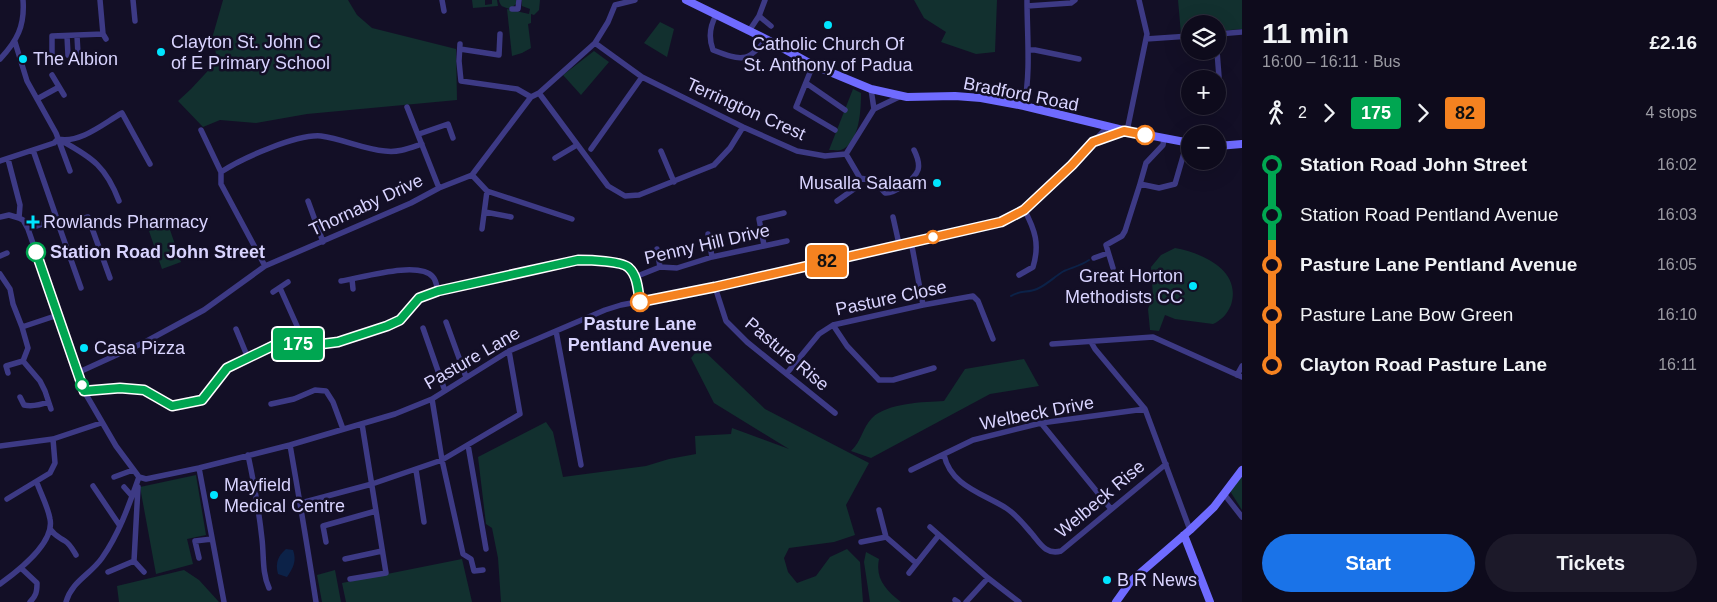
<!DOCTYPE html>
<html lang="en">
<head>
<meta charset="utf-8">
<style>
	:root { --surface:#0e0b1c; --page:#1c1929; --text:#f1f3f6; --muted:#9b9ba3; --line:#2e2b3b; --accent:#1a73e8 }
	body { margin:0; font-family:Arial,sans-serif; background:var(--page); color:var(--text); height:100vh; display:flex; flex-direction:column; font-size:19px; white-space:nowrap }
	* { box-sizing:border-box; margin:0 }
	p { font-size:16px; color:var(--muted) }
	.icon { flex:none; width:28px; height:28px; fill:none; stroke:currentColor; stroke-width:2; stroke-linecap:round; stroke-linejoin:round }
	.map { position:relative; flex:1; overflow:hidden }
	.panel { display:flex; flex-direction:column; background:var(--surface); width:475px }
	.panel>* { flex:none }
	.badge { padding:0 10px; border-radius:4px; font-size:18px; line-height:32px }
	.fabs { position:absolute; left:1181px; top:15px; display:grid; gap:10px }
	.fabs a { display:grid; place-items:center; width:45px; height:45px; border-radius:50%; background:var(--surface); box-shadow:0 5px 20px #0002,0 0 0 1px var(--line); font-size:25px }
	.map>.badge { position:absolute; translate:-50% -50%; box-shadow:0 0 0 2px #fff }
	.legs { display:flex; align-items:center; gap:8px; height:55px; padding:0 20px; font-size:16px }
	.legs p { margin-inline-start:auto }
	.summary { display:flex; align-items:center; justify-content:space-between; height:85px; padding:0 20px }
	h1 { font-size:28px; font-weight:700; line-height:38px }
	.button { display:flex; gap:10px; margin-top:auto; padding:10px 20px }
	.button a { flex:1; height:58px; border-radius:30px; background:var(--accent); color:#fff; font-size:20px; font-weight:700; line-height:58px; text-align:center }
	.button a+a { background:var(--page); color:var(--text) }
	ul { padding:0 20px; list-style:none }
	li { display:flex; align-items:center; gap:18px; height:50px; font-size:19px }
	li i { display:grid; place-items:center; width:8px; height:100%; margin:0 6px; background:currentColor }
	li i::after { content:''; width:12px; height:12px; margin:-6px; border:4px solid; border-radius:50%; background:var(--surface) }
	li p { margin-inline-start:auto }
	li:first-child i { background:linear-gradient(#0000 50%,currentColor 0) }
	li:last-child i { background:linear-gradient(currentColor 50%,#0000 0) }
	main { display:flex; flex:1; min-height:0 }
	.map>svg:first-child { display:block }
	.green { fill:#12302f }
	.water { fill:#0c2248 }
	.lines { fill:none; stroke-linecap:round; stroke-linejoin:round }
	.stream { stroke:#0c2248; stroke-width:2 }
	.street { stroke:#3d3a85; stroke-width:5.5 }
	.secondary { stroke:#6f6bff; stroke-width:8 }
	.line-1-casing { stroke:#fff; stroke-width:11 }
	.line-2-casing { stroke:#fff; stroke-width:11 }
	.line-1 { stroke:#00a651; stroke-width:8 }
	.line-2 { stroke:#f58220; stroke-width:8 }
	.poi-dot { fill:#00e5ff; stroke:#130f26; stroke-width:2 }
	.stop-2-dot { fill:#fff; stroke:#f58220; stroke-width:2.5 }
	.stop-1-dot { fill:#fff; stroke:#00a651; stroke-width:2.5 }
	.labels { text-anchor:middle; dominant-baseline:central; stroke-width:5; stroke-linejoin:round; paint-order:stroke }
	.poi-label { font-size:18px; fill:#d9d4ff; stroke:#130f26; text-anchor:start }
	.street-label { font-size:18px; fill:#d9d4ff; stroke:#130f26 }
	.stop-label { font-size:18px; font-weight:bold; fill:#d9d4ff; stroke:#130f26; text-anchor:start }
</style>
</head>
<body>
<main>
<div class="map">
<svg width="1242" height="602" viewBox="0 0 1242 602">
	<rect width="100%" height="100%" fill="#130f26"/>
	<path class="green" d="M223,0H348L357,15L372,28L456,49L457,100L307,114L256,123L220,120L203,127L178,101L191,89L217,61L213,35Z
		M472,0H485V5L492,4V0H497L498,6L473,8Z
		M499,0H516V4L510,9C504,7 500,7 499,0Z
		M522,0H540L539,10L534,15L531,14V23L528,24L531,48L522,53L512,56L507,9L529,14L530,9L522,6Z
		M914,0H997L995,52L976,54L941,42L946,32L924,18Z
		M1178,0H1242V29L1218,31V24H1190V33L1181,34Z
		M660,22L674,29L667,57L644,43Z
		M594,51L609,62L581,95L563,75Z
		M853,89L861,93C861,109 860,143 841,150C838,151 832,150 829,150Z
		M168,224L181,262L162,269L149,231Z
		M1175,248C1202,253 1242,270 1231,305C1227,314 1222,320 1213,324L1175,319L1165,315L1159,331L1150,330L1148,309L1153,296L1151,267L1161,255Z
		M700,347L765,409L869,463L846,505L855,535L834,542L789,548L784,558L788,572L797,583L816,576L830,557L847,549L860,562L863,602H501L498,558L492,528L486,524L478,457L546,422L553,432L563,477L646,466L669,459L696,454L695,436L731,434L732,428L789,449L714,403L691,358Z
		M1024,359L1039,386L990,394L871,458L851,451C862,441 862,428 872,418C887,403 924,402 944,401L965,369Z
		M196,475L206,535L187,539L193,564L156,574L140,487Z
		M1242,476V510L1230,491Z
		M866,552L879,559C875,579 886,590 901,602H870L864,562Z
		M462,559L472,602H346L342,583Z
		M184,570L199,580L219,602H119L117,586Z
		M335,570L341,602H322L317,575Z"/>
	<path class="water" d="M286,549L293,550C297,561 293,568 287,577L278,574C275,563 278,556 286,549Z"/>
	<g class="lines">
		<path class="stream" d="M1011,296C1020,290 1028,293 1037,289C1048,284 1055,276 1064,271C1073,267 1080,266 1089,260"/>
		<path class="street" d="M100,0L103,34L106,39
			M133,0L135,21
			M442,0L444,11
			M1027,6L1071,3L1075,0
			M512,9H518L519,0
			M716,15C710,26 708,37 713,50C739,60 748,64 766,39
			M759,16L771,26
			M749,31L759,16L765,0
			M1218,34L1242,32
			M67,36L68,55
			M77,36L78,54
			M1146,39L1190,36
			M15,42L27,81L56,133L70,171
			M595,43L642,77L743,127L797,151L825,156L846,154L874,109
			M460,44L459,61L461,81L517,89L531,97
			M460,49L499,55L500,34
			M1028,50H1035L1079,59
			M1217,51L1219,77
			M0,59C17,41 25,26 23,0
			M52,64V36L103,34
			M813,65L796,107L835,130
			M52,75L64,95
			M806,83L845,110
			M871,89L874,109L901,96
			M539,93L608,186L625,196L639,195L714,165L730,148L743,127
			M37,99L59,87
			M1024,106C1031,72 1027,35 1027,0
			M407,107L439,188
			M201,130L221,172V184L265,266
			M1127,131L1147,34L1139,0
			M419,134L448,124L453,138
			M58,139C80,144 104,123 122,113L150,164
			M1164,139L1163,145L1146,163L1140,184L1159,188L1175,184L1184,153L1189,143
			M62,141C93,158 106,167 119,201
			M1095,141L1124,131
			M591,149L642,77
			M661,151L674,182
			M555,158L577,145
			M8,159L20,205L19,218L23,220L28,229L84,391L116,446L139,477L146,479L199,468L290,445L395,414L432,399L509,351L605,310L621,305L715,287L1001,222L1024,209L1072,165L1107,127
			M0,161L54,143L58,139
			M221,172C242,158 297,134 321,136C343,139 363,149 385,151C398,153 410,148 422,144
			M472,175L487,191L572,219
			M860,178L874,181L885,193C894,194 915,179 918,170C920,163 917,156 914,150
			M308,201L323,242
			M837,201L854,189L860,178L846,154
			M485,212L511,217
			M0,217L9,215L19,218
			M893,217L899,244
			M28,229L57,219L33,150
			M482,229L487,191
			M708,234L712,257
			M911,241L923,305
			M764,245L759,219L784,213
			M657,249L660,267
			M0,256L7,253
			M1094,258L1108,253
			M1113,268L1106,245L1122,236L1125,231L1140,184
			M0,274L10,289L13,304L22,327L58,315
			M1019,275L1033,267C1040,244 1035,230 1024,209
			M635,277L660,267L677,268L712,257L787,241
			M352,279L353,289
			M341,281C361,278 419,260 433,277C436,280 437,287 438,291
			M715,287L726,321L747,342L835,413
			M81,288L59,226L88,217L110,278
			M280,288L306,346
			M273,292L288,282
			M446,322L466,377
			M833,325L847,346L879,380H893L934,368
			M22,327L28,348L23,361L40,381L45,391L51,409
			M423,328L445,391
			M236,329L248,358
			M556,331L581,465
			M1091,342L1095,349L1145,409L1190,530
			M1052,344L1153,337L1242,377
			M8,373L6,366L23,361
			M77,373L145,342L204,310L265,266L411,203L439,188L472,175L531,97L539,93L595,43L608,22L615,5L635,0
			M787,373L819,334L833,325L923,305L973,296L978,301L993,339
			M1237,375L1242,366
			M84,391L120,388L144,390L172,406L202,400L223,376L227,368L283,341L306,346L338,342L387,326L400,320L419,298L438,291L578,260L623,265C637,271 638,289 640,302
			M20,397L24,405C33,407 40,405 48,402
			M432,399L442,460L463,554L471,559L474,571L483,570
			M271,404L294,399L315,390L326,391L333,402L343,429
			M1041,423L1111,509
			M290,445C299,497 308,550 316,602
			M468,445L486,549
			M0,446L53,439L101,423
			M248,455C254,483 259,511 262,539C264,556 262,573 269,588
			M944,455C951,486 982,493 1006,508C1017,515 1025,526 1033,535C1041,545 1047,555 1061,551L1166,464
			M199,468L224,602
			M416,470L424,522
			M911,470L973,440L1041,423L1145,409
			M114,477L133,470
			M93,486L120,526
			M124,487L132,496
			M1224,494L1242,517
			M7,499L50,473L55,463L53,439
			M301,503L372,484L442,460L520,414L509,351
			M879,510L886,537L916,563
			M930,527L988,578L1019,602
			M51,530C55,536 59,537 65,541C70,544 73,550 76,555
			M326,542L323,526L376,511
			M861,542L886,537
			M199,558L195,541L212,539
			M345,559L382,551
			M134,561L144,572
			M21,568L37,583C37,592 36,596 30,602
			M108,572L134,561L138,487
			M909,573L939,535
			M350,579L386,573L362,424
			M0,584C18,571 55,543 50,519C48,507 41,494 37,483
			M955,600L958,602
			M66,602C72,581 90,575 102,558C119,534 129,505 139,477
			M966,602L988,578"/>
		<path class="secondary" d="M686,0L766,39L813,65L871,89L907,97L955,96L981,98L1024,106L1127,131L1190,143
			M1218,146L1242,144
			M1184,535L1210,602
			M1116,602L1131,581L1190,530L1214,507L1242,470"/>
	</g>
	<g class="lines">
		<defs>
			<path id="line-1" d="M36,252L84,391L120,388L144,390L172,406L202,400L227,368L283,341L306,346L338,342L387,326L400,320L419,298L438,291L578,260C589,260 623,261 629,268C638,276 638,292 640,302"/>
			<path id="line-2" d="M640,302L715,287L1001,222L1024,210L1072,165L1093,142L1124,131L1145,135"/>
		</defs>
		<use href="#line-1" class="line-1-casing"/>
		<use href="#line-2" class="line-2-casing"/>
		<use href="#line-1" class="line-1"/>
		<use href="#line-2" class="line-2"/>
	</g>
	<g class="poi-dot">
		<circle cx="828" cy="25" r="5"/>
		<circle cx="161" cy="52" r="5"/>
		<circle cx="23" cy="59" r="5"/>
		<circle cx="937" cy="183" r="5"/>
		<path d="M30.5 214.5h5v5h5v5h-5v5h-5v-5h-5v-5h5z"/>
		<circle cx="1193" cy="286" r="5"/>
		<circle cx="84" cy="348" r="5"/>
		<circle cx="214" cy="495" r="5"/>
		<circle cx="1107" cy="580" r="5"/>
	</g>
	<g class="stop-2-dot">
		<circle cx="1145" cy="135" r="9"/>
		<circle cx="933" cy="237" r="6"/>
		<circle cx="640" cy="302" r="9"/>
	</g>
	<g class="stop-1-dot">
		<circle cx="36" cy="252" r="9"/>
		<circle cx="82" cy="385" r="6"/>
	</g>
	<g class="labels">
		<g class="poi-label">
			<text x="171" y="42">Clayton St. John C<tspan x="171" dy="21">of E Primary School</tspan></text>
			<text x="828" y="44" text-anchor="middle">Catholic Church Of<tspan x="828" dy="21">St. Anthony of Padua</tspan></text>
			<text x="33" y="59">The Albion</text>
			<text x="927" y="183" text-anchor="end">Musalla Salaam</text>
			<text x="43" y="222">Rowlands Pharmacy</text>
			<text x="1183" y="276" text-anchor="end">Great Horton<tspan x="1183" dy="21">Methodists CC</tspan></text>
			<text x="94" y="348">Casa Pizza</text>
			<text x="224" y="485">Mayfield<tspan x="224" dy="21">Medical Centre</tspan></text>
			<text x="1117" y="580">B R News</text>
		</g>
		<g class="street-label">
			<text transform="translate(1021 94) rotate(11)">Bradford Road</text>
			<text transform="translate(746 109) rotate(24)">Terrington Crest</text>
			<text transform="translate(366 205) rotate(-25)">Thornaby Drive</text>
			<text transform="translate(707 244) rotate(-13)">Penny Hill Drive</text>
			<text transform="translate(891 298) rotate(-12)">Pasture Close</text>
			<text transform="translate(787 354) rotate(40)">Pasture Rise</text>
			<text transform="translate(472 358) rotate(-30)">Pasture Lane</text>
			<text transform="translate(1037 413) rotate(-11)">Welbeck Drive</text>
			<text transform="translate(1100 499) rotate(-40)">Welbeck Rise</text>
		</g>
		<g class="stop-label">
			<text x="50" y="252">Station Road John Street</text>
			<text x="640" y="324" text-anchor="middle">Pasture Lane<tspan x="640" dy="21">Pentland Avenue</tspan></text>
		</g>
	</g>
</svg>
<div class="fabs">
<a><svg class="icon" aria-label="layers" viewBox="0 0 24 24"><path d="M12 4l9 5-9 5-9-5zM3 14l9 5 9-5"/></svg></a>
<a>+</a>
<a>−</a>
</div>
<b class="badge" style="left:298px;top:344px;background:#00a651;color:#fff">175</b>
<b class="badge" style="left:827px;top:261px;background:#f58220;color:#111">82</b>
</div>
<section class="panel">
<div class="summary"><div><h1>11 min</h1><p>16:00 – 16:11 · Bus</p></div><b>£2.16</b></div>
<div class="legs"><svg class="icon" aria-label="walk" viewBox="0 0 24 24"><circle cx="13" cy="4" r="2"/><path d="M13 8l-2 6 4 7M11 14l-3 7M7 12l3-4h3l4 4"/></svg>2<svg class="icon" aria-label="forward" viewBox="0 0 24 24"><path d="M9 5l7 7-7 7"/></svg><b class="badge" style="background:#00a651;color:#fff">175</b><svg class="icon" aria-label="forward" viewBox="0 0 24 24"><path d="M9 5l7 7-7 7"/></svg><b class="badge" style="background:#f58220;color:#111">82</b><p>4 stops</p></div>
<ul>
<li><i style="color:#00a651"></i><b>Station Road John Street</b><p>16:02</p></li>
<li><i style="color:#00a651"></i><span>Station Road Pentland Avenue</span><p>16:03</p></li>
<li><i style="color:#f58220"></i><b>Pasture Lane Pentland Avenue</b><p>16:05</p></li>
<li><i style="color:#f58220"></i><span>Pasture Lane Bow Green</span><p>16:10</p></li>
<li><i style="color:#f58220"></i><b>Clayton Road Pasture Lane</b><p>16:11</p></li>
</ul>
<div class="button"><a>Start</a><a>Tickets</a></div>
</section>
</main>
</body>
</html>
